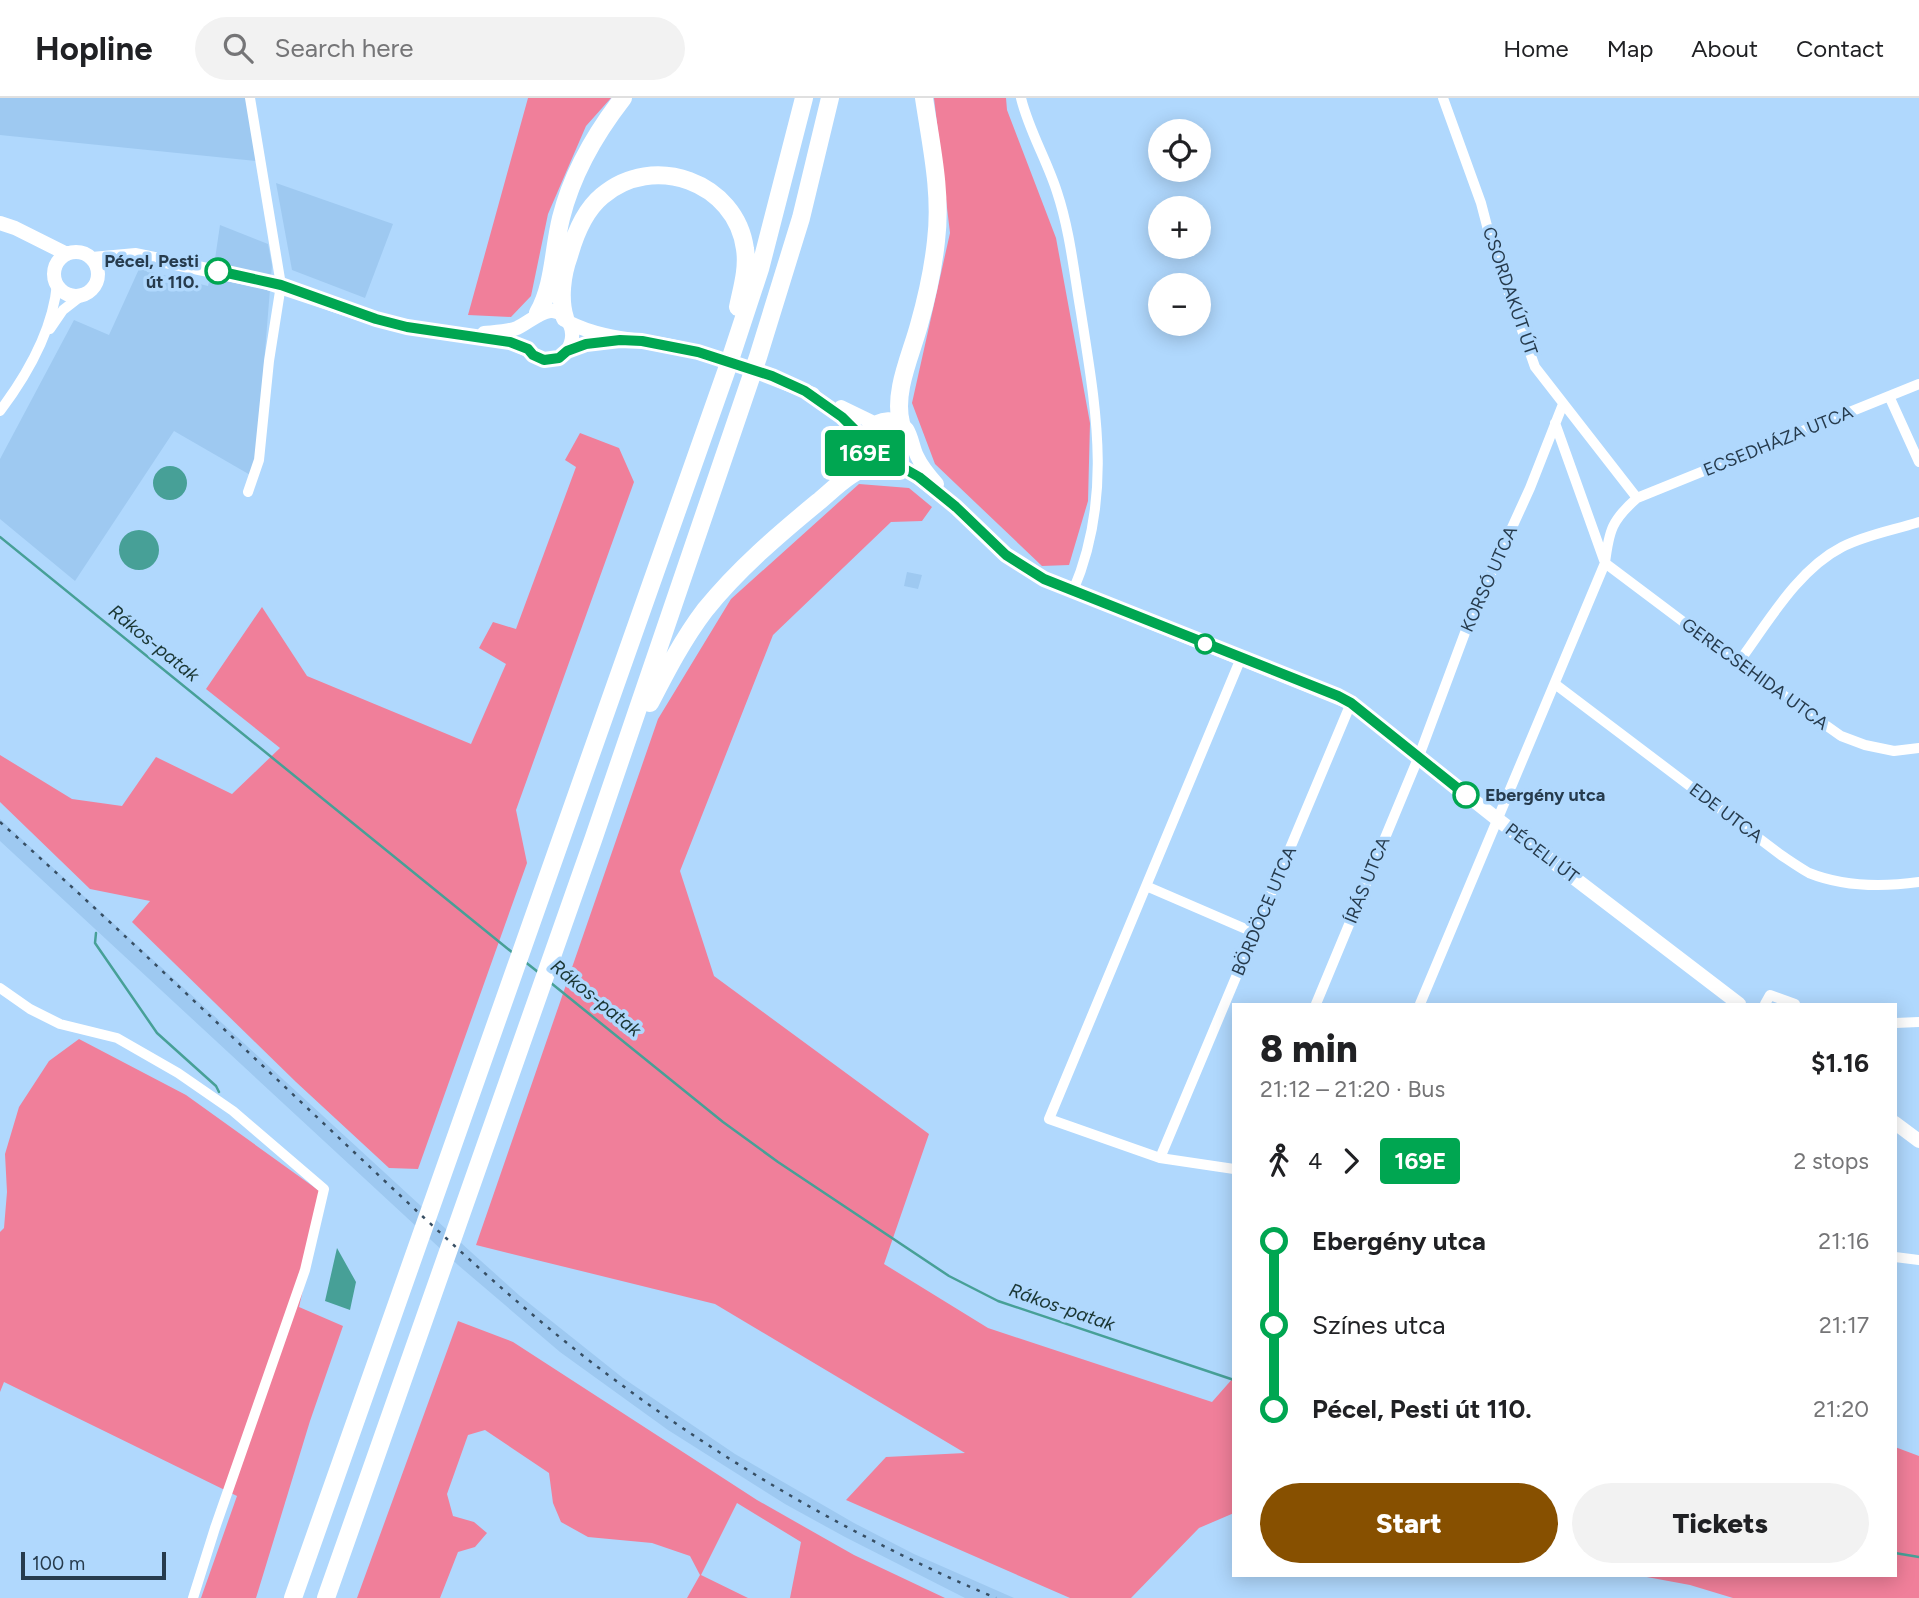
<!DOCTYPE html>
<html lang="en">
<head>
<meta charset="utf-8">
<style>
	:root { --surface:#fff; --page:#f2f2f2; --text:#202124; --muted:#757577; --line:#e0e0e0; --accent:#875000 }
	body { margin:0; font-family:Figtree,sans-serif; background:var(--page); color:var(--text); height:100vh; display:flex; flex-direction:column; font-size:26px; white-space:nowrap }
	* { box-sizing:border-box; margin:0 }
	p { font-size:23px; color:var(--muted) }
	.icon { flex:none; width:38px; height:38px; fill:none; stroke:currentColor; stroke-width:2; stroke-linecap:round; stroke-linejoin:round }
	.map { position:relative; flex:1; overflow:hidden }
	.sheet { position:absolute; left:1232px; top:905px; width:665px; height:574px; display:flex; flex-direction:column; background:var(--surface); border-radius:0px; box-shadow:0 4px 18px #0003 }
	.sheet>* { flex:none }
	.badge { padding:0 14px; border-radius:5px; font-size:24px; line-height:46px }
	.controls { position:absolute; left:1148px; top:21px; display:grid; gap:14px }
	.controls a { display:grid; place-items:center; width:63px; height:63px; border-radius:50%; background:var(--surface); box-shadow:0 4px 18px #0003; font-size:35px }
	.scale { position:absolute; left:21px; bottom:18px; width:145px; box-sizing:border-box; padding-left:7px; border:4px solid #263b4d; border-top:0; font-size:19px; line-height:24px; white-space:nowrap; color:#263b4d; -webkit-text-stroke:5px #b0d8fd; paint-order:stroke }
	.map>.badge { position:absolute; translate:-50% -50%; box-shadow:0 0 0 4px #fff }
	.legs { display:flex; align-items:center; gap:10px; height:77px; padding:0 28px; font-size:23px }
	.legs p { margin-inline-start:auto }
	.overview { display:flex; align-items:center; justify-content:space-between; height:119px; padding:0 28px }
	h1 { font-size:38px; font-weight:800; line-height:52px }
	.primary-button { display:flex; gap:14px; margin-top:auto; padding:14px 28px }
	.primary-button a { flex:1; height:80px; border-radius:42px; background:var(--accent); color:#fff; font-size:28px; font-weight:800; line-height:80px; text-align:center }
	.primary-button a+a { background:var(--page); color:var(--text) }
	ul { padding:0 28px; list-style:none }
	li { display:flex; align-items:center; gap:24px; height:84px; font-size:26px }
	li i { display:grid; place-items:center; width:10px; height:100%; margin:0 9px; background:currentColor }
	li i::after { content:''; width:18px; height:18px; margin:-9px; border:5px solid; border-radius:50%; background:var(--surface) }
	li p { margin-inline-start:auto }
	li:first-child i { background:linear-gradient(#0000 50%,currentColor 0) }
	li:last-child i { background:linear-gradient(currentColor 50%,#0000 0) }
	header { display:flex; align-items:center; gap:42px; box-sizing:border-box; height:98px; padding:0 35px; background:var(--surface); border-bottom:2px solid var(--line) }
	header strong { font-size:33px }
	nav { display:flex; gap:38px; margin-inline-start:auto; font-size:24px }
	.search { width:490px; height:63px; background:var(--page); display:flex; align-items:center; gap:18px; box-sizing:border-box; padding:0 24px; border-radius:38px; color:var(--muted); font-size:26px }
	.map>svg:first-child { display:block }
	.built { fill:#9ec9f1 }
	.green { fill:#f07f9a }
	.water { fill:#47a097 }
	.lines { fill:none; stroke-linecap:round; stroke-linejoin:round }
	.stream { stroke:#47a097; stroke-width:2.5 }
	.minor { stroke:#fff; stroke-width:10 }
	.secondary { stroke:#fff; stroke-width:14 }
	.trunk { stroke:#fff; stroke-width:18 }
	.rail { stroke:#374e63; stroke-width:2.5; stroke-dasharray:3.5 7; stroke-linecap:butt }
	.line-1-casing { stroke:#fff; stroke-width:16 }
	.line-1 { stroke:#00a651; stroke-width:10 }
	.stop-1-dot { fill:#fff; stroke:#00a651; stroke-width:3.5 }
	.labels { text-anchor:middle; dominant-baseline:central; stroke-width:7; stroke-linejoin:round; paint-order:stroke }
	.stop-label { font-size:18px; font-weight:bold; fill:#263b4d; stroke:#b0d8fd; text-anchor:end }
	.street-label { font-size:18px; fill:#263b4d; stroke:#b0d8fd }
	.water-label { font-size:19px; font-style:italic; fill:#1a3633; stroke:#b0d8fd }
</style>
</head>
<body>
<header>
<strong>Hopline</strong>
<div class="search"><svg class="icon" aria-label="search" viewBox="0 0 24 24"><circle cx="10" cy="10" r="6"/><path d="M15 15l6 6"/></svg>Search here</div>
<nav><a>Home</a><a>Map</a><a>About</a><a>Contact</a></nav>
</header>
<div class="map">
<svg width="1919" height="1500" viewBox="0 0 1919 1500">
	<rect width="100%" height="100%" fill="#b0d8fd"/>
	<path class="built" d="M0,0H250L256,63L0,37Z
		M276,85L393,126L365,200L292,172Z
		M220,127L268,146L272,167L257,351L252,378L174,333L75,483L0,421V361L74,222L109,237L139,171L208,188L215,161Z
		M907,474L922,477L918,491L904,488Z
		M0,721L471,1154L520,1198L623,1280L735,1356L854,1425L914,1456L1014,1500H965L845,1439L785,1406L668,1332L560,1254L458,1167L0,743Z"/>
	<path class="green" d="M528,0H611L586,28L548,116L531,198L511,219L468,217Z
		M934,0H1006L1007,12L1056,140L1090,325L1088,403L1069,467L1042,468L935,366L912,305L950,135Z
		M580,335L619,350L634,384L516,712L527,765L418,1071L389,1070L296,984L132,824L150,803L90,791L0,704V657L72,701L122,708L156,659L232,696L280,650L206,591L262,509L307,578L471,646L506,566L479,550L493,524L516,531L576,369L565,362Z
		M859,386L909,390L932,409L922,423L891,424L773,537L680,773L714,878L929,1036L884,1166L988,1230L1212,1304L1234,1279V1415L1199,1430L1131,1500H1070L846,1402L886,1359L965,1355L715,1206L476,1147L658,621L731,501Z
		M79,941L186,997L325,1097L299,1209L343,1228L310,1323L256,1500H201L237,1398L4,1284L0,1294V1134L4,1130L7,1094L5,1056L19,1009L49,963Z
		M458,1223L513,1244L757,1402L854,1457L945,1500H790L801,1444L737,1405L701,1477L748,1500H687L700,1477L690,1458L652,1445L588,1439L561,1424L553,1405L549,1375L485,1332L468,1337L447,1396L453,1418L474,1424L487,1435L475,1449L458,1454L440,1500H357Z
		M1895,1349L1919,1358V1500H1733L1690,1487L1636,1477H1895Z"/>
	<path class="water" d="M153 385a17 17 0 1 1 34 0a17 17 0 1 1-34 0Z
		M119 452a20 20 0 1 1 40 0a20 20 0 1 1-40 0Z
		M337,1150L356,1184L350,1212L325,1203Z"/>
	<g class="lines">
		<path class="stream" d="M0,439L513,855
			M96,835L95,845L157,935L216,988L219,994
			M524,863L538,874
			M551,885L723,1024L778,1064L949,1178L998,1203L1234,1282
			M1895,1455L1919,1459"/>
		<path class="minor" d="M1021,0C1029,33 1047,62 1057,94C1070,133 1074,175 1081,215C1096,311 1113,400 1073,493
			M1443,0L1481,105L1492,147L1535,269L1637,400
			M50,231L63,212L81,198
			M1889,298L1919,364
			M0,313C27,277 53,232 57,186
			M1555,325L1604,462
			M248,394L259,362L269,263L281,187L250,0
			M1605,465L1738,565L1841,638L1865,647L1894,653L1919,650
			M1738,565C1767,526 1797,472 1842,449C1865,437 1894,432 1919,424
			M1555,586L1781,757C1790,763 1800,770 1809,775C1844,789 1883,789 1919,784
			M1146,788L1255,835
			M0,890L30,911L60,926L117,940L178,975L233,1013L324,1091L305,1172L215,1430L193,1500
			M1316,906L1419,658L1469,524L1530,390L1563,306
			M1420,906L1605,465C1609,432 1612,422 1637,400L1919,286
			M1765,906L1770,897L1795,906
			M1895,925L1919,924
			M1160,1060L1351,605
			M1234,1071L1160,1060L1049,1021L1241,560
			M1895,1159L1919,1162"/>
		<path class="secondary" d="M0,125L15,130L67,156
			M54 176a22 22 0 1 1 44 0a22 22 0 1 1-44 0Z
			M92,161L136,157L265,184L376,221L407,229L510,244L528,252L533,257L544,262L559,260L567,253L586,246L620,242
			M568,224C605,243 645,241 684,251C729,261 770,280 813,296
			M484,235C495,234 507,234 517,230C533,223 555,197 570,227C574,236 572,245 567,253
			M805,293L842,319L857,333L870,362L882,369L895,368L912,375L956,409L1006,457L1044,481L1351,605L1497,721L1739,906
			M841,309L874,325
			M868,331C879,319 897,317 907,331C912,339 913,350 917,358C922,369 929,377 937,386
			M1895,1025L1919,1043"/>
		<path class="trunk" d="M538,215C554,187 553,152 561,120C572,76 595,36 623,0
			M565,220C559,201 562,177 569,158C575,136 584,113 602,98C653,54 736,84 745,151C748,170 742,190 738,209
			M901,325C893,294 911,257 919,227C927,199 933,171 936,143C942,95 931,47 924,0
			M650,605C667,572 683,541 705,512C738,471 778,437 818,404C835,390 853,370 876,367
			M293,1500L727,271L760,171L804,0
			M326,1500L593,742L758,259L801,120L830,0"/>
		<path class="rail" d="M0,724C121,832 237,944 355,1055C440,1135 525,1216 619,1285C735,1371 863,1444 996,1500"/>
	</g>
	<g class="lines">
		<defs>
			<path id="line-1" d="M218,173L281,187L376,221L407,229L510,244L528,251L533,257L544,262L559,260L567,253L586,246L620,242L642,243L698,254L772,278L805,293L842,319L856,333L870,362L882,369L895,368L905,371L919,379L956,409L1006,457L1044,481L1338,598L1351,605L1466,697"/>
		</defs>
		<use href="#line-1" class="line-1-casing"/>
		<use href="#line-1" class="line-1"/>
	</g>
	<g class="stop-1-dot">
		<circle cx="218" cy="173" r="12"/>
		<circle cx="1205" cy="546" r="9"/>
		<circle cx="1466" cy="697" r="12"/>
	</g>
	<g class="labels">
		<g class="stop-label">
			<text x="199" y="163">Pécel, Pesti<tspan x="199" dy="21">út 110.</tspan></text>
			<text x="1485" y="697" text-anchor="start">Ebergény utca</text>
		</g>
		<g class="street-label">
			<text transform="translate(1510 193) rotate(71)">CSORDAKÚT ÚT</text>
			<text transform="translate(1778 343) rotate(-22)">ECSEDHÁZA UTCA</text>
			<text transform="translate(1489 481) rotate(-66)">KORSÓ UTCA</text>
			<text transform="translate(1755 576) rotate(36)">GERECSEHIDA UTCA</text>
			<text transform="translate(1726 715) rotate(37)">EDE UTCA</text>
			<text transform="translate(1542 755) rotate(37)">PÉCELI ÚT</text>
			<text transform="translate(1367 782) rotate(-68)">ÍRÁS UTCA</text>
			<text transform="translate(1264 813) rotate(-67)">BÖRDÖCE UTCA</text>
		</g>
		<g class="water-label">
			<text transform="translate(154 545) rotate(39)">Rákos-patak</text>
			<text transform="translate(596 900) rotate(39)">Rákos-patak</text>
			<text transform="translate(1062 1209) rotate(19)">Rákos-patak</text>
		</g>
	</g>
</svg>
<div class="controls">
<a><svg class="icon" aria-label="locate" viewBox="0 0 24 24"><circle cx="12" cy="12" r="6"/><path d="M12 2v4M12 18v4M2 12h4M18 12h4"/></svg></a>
<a>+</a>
<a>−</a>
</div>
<div class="scale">100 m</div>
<b class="badge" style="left:865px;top:355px;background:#00a651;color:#fff">169E</b>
<section class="sheet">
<div class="overview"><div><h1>8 min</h1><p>21:12 – 21:20 · Bus</p></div><b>$1.16</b></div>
<div class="legs"><svg class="icon" aria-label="walk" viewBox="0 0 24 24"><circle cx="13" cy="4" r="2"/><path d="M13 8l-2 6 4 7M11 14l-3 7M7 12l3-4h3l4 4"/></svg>4<svg class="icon" aria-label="forward" viewBox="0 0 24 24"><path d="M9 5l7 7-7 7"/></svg><b class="badge" style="background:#00a651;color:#fff">169E</b><p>2 stops</p></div>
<ul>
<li><i style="color:#00a651"></i><b>Ebergény utca</b><p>21:16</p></li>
<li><i style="color:#00a651"></i><span>Színes utca</span><p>21:17</p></li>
<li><i style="color:#00a651"></i><b>Pécel, Pesti út 110.</b><p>21:20</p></li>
</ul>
<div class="primary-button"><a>Start</a><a>Tickets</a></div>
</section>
</div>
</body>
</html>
